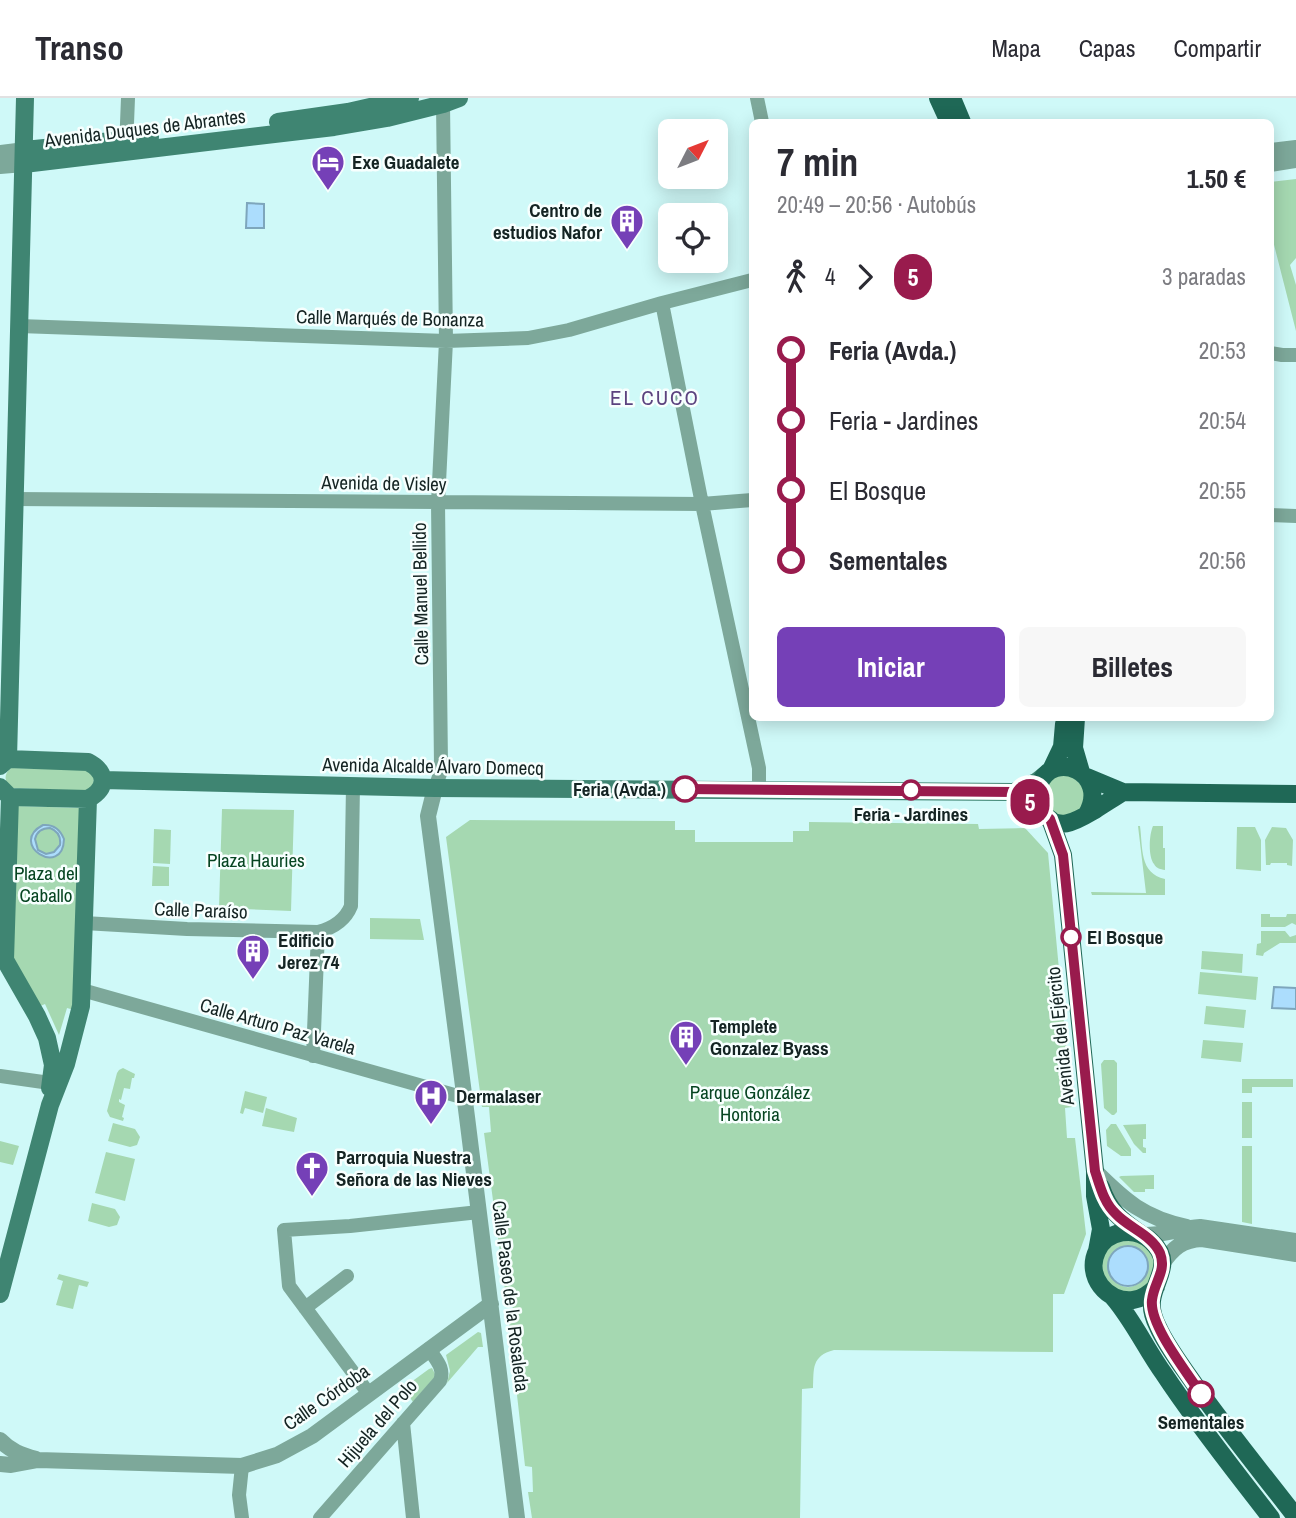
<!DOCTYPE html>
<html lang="es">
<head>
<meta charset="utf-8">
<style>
	:root { --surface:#fff; --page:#f7f7f7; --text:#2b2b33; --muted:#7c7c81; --line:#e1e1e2; --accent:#7540b7 }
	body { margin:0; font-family:"Archivo Narrow",sans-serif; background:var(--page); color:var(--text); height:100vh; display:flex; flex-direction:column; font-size:26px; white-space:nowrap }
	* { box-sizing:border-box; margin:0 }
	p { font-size:23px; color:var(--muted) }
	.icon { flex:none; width:38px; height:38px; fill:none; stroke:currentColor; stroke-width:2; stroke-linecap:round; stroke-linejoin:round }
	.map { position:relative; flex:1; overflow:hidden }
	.panel { position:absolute; left:749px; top:21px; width:525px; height:602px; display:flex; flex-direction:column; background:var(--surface); border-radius:10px; box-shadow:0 4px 18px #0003 }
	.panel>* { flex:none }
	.badge { padding:0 14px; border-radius:23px; font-size:24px; line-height:46px }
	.needle { width:46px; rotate:48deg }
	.fabs { position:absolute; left:658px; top:21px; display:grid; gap:14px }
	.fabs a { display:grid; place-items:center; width:70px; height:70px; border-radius:10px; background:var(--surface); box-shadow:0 4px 18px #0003; font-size:35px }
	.map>.badge { position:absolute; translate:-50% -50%; box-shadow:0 0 0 4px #fff }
	.legs { display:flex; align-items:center; gap:10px; height:77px; padding:0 28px; font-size:23px }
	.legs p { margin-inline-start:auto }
	.overview { display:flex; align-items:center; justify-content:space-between; height:119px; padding:0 28px }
	h1 { font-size:38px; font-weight:700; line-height:52px }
	.cta { display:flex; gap:14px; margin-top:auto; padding:14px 28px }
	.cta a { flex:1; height:80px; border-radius:10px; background:var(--accent); color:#fff; font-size:28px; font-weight:700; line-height:80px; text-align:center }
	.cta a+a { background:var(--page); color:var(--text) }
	ul { padding:0 28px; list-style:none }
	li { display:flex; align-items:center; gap:24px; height:70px; font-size:26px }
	li i { display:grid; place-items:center; width:10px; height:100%; margin:0 9px; background:currentColor }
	li i::after { content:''; width:18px; height:18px; margin:-9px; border:5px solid; border-radius:50%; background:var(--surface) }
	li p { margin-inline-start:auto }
	li:first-child i { background:linear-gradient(#0000 50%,currentColor 0) }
	li:last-child i { background:linear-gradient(currentColor 50%,#0000 0) }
	header { display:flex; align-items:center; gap:42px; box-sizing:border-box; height:98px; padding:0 35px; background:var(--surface); border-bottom:2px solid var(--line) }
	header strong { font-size:33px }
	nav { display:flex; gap:38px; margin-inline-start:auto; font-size:24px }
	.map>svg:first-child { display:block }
	.green { fill:#a5d8b1; fill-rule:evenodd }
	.water { fill:#acddfd; stroke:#7ea6bc; stroke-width:2; fill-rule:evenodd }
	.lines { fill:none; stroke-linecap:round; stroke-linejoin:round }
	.minor { stroke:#7da89a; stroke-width:14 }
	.tertiary { stroke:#7da89a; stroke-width:16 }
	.secondary { stroke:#3f8572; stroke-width:18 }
	.primary { stroke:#1f6856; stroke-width:18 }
	.line-1-casing { stroke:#fff; stroke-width:16 }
	.line-1 { stroke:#991b4d; stroke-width:10 }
	.stop-1-dot { fill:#fff; stroke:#991b4d; stroke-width:3.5 }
	.labels { text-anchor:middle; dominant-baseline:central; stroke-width:5; stroke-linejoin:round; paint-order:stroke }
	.street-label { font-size:19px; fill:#142423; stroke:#f7fffe }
	.poi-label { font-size:19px; font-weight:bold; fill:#142423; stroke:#f7fffe; text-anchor:start }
	.stop-label { font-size:19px; font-weight:bold; fill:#142423; stroke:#f7fffe }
	.park-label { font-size:19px; fill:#064521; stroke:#f7fffe }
	.neighbourhood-label { font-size:21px; letter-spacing:2px; fill:#5b437f; stroke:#f7fffe }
</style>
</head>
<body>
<header>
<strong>Transo</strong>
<nav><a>Mapa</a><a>Capas</a><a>Compartir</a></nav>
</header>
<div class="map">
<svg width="1296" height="1420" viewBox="0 0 1296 1420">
	<rect width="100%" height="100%" fill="#cff9f8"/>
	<path class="green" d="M1296,81V160L1290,167L1296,187V233L1271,135L1270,84Z
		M11,670L85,671L94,679C94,687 92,690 84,693L13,690C4,685 3,676 11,670Z
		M1057,677H1071L1086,692L1081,712L1061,719L1049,713C1044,693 1040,691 1057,677Z
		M17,708L81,710L74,912L67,910L59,937L45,906L38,909L13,865Z
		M222,711L294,712L291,813L219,810Z
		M470,722L675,723V732H695V744H793V733H809V724L978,726L979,731L1025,730L1048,755L1072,1009L1065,1010L1067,1040H1075L1086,1136L1064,1196H1053V1254L834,1252C811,1258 814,1271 813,1290L802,1291L800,1420H532L528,1394H533L532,1369L525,1368L508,1217H513L512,1192H505L484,1035L491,1034L489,1009H482L446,739Z
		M1138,728H1140C1143,750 1139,775 1165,781V797H1092L1091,794L1146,795Z
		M1153,728H1163V750H1165V772C1160,771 1157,771 1154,766C1148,758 1149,737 1153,728Z
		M1237,729H1255L1261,742V773L1236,771Z
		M1272,729L1286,730L1293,742L1292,768L1287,767V765H1271L1270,767H1266L1265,742Z
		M154,731L171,732L170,766L153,765Z
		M153,768L169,769V788H152Z
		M1296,812V827L1292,825L1285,829H1261V816H1270V819H1286L1287,816H1296Z
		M370,820L420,821L424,842L370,841Z
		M1261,833H1285L1290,839L1296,837V845H1280L1264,855L1263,858L1256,857L1257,846L1261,845Z
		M1202,853L1243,856L1242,875L1201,871Z
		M1200,874L1258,879L1256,902L1198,896Z
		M1206,908L1246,912L1244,930L1204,926Z
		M1203,942L1243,945L1241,964L1201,960Z
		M1104,962H1114L1117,965V1014L1114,1017H1112L1104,1010L1101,966Z
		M123,970L135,976L134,980H132L130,991L124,990L121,1002L119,1001V1004L125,1007L122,1019L124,1020L123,1023L110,1019L107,1013L117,975L119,972Z
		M1242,981H1293V989H1252V995H1242Z
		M245,993L267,999L263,1015L245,1010L243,1016L240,1015Z
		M1242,1004H1252V1040H1242Z
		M266,1010L297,1020L294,1034L262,1028Z
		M113,1025L135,1031L140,1039L137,1047L130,1049L108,1043Z
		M1111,1026H1116L1131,1051V1058H1121L1107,1048L1106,1032Z
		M1146,1026V1041H1143V1049L1146,1050V1055H1143L1134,1046L1123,1027Z
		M0,1043L19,1048L13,1067L0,1064Z
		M1242,1048H1252V1126L1242,1124Z
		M106,1054L135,1061L125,1103L95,1095Z
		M1154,1077V1091H1145V1094H1134L1119,1079L1121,1078Z
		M92,1105L115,1111L120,1119L117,1127L109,1129L88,1123Z
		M1124,1141C1129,1143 1137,1143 1142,1145C1160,1154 1154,1172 1149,1186L1133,1195L1114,1192L1103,1179L1101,1163L1109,1148ZM1146,1159L1148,1172C1144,1176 1141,1183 1137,1186C1121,1197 1107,1177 1109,1162Z
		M59,1176L89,1184L87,1189L79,1187L73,1211L56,1207L63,1183L57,1181Z
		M478,1234L481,1235L483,1249H478L447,1285L450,1273L446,1257Z
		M432,1270L435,1276L434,1280L413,1304L403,1290L429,1271Z"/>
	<path class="water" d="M247,105L264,106V130H246Z
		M43,727C54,726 60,731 64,741C63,781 7,746 43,727ZM50,730C58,733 61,739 60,747L54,754L46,756L38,752L35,741C37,733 42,730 50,730Z
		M1274,889L1296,890V911L1272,910Z
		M1108 1168a20 20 0 1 1 40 0a20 20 0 1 1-40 0Z"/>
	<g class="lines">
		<path class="minor" d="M757,0L762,24
			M126,51L128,0
			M662,205L702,406L759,670V692
			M19,228L446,243L528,240L569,232L662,205L752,182
			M1270,255L1282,257H1296
			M14,401L702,406L752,402
			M1270,417L1296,418
			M435,690L441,673V667L438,405L446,243L443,6
			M84,825L187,831L318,834C333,830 345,823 351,808L353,688
			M82,892L465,1000
			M313,958L318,834
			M0,978L50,985
			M305,1210L347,1178
			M369,1296L289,1188L284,1132L350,1128L479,1114
			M403,1325L413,1420
			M242,1368L239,1397L242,1420
			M320,1420L440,1283C445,1270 436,1262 429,1251"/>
		<path class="tertiary" d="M1270,53L1296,50
			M0,55L25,52
			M1270,66L1296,62
			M0,68L24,66
			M435,690L428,718L467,1019L517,1420
			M1095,1073C1125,1103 1144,1120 1187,1129
			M1142,1137C1162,1138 1180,1130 1200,1129L1296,1143
			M1162,1166C1173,1150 1182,1142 1202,1141L1296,1156
			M0,1342C10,1353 22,1357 36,1361
			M0,1366L11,1367L38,1362L242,1368L277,1357L312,1338L491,1206"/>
		<path class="secondary" d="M278,24L348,14L410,0
			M25,52L150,39
			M24,66L334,29L387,20L443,6L459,0
			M8,661L25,0
			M0,668L8,661L88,664C107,674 108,690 88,701L10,699L0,689
			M103,682L435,690L1014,694L1036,684L1045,677
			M10,699L5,862L37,918L47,940L53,967L50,990
			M0,1196L50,1007L66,966L81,908L88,701"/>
		<path class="primary" d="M938,0L949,24
			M952,0L962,24
			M1076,620L1074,650L1081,674
			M1051,672L1062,649L1064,626
			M1087,679L1123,694L1296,696
			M1087,716C1110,675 1053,650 1039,687C1036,696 1037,706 1042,714C1058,736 1078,722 1095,712C1104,706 1114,700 1123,694
			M1050,721L1063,757L1095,1073V1098L1101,1131L1097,1153
			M1101,1089C1109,1113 1121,1122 1141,1136
			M1156,1189C1150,1195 1142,1201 1133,1202C1107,1205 1085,1178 1097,1153C1107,1132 1135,1128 1151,1143C1175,1165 1154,1181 1152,1203C1151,1211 1154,1221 1158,1229C1167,1249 1182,1268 1195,1287C1227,1332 1262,1375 1296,1419
			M1113,1199C1133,1222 1146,1251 1164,1276C1197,1326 1235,1373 1271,1420"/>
	</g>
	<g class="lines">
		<defs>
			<path id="line-1" d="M685,691L1014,694L1032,705L1050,721L1063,757L1095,1073C1100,1088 1104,1105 1116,1116C1129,1130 1152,1137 1160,1155C1167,1173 1154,1184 1152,1202C1149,1227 1187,1274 1201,1296"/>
		</defs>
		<use href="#line-1" class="line-1-casing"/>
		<use href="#line-1" class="line-1"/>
	</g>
	<defs>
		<symbol id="hotel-pin" viewBox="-11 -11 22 30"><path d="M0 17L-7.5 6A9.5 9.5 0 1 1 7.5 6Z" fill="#7540b7" stroke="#f7fffe"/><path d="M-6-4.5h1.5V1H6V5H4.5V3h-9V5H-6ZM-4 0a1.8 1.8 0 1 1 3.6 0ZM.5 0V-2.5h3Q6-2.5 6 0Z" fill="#fff"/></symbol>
		<symbol id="building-pin" viewBox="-11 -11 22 30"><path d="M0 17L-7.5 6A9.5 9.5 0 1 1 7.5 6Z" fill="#7540b7" stroke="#f7fffe"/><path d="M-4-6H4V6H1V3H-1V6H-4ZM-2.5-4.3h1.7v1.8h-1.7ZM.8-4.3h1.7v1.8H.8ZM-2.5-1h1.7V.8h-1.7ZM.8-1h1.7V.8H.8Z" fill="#fff"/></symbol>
		<symbol id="hospital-pin" viewBox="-11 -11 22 30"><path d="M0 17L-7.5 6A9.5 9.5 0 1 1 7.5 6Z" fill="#7540b7" stroke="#f7fffe"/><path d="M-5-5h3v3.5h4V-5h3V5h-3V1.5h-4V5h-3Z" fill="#fff"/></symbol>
		<symbol id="church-pin" viewBox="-11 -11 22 30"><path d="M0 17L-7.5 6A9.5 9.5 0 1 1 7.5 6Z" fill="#7540b7" stroke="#f7fffe"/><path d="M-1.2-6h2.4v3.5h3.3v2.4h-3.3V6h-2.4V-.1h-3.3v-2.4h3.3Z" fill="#fff"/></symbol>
	</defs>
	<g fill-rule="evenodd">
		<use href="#hotel-pin" x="309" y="45" width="38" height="52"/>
		<use href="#building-pin" x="608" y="104" width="38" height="52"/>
		<use href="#building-pin" x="234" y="834" width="38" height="52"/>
		<use href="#building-pin" x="667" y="920" width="38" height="52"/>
		<use href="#hospital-pin" x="412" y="979" width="38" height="52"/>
		<use href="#church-pin" x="293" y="1051" width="38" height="52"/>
	</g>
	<g class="stop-1-dot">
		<circle cx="685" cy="691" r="12"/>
		<circle cx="911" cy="692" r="9"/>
		<circle cx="1071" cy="839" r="9"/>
		<circle cx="1201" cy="1296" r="12"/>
	</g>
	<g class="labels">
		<g class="street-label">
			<text transform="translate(145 30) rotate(-7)">Avenida Duques de Abrantes</text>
			<text transform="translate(390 220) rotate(1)">Calle Marqués de Bonanza</text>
			<text transform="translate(384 385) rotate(1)">Avenida de Visley</text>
			<text transform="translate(420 496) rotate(-91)">Calle Manuel Bellido</text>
			<text transform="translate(433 668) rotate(1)">Avenida Alcalde Álvaro Domecq</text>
			<text transform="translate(201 812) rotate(2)">Calle Paraíso</text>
			<text transform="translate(278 928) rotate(16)">Calle Arturo Paz Varela</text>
			<text transform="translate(1060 938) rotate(-96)">Avenida del Ejército</text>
			<text transform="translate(511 1198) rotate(83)">Calle Paseo de la Rosaleda</text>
			<text transform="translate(326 1299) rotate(-35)">Calle Córdoba</text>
			<text transform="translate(377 1325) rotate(-49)">Hijuela del Polo</text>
		</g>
		<g class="poi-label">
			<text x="352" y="64">Exe Guadalete</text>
			<text x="602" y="112" text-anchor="end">Centro de<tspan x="602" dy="22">estudios Nafor</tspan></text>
			<text x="278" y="842">Edificio<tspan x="278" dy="22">Jerez 74</tspan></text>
			<text x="710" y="928">Templete<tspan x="710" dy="22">Gonzalez Byass</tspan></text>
			<text x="456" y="998">Dermalaser</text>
			<text x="336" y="1059">Parroquia Nuestra<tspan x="336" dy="22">Señora de las Nieves</tspan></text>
		</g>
		<g class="stop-label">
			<text x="666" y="691" text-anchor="end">Feria (Avda.)</text>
			<text x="911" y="716">Feria - Jardines</text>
			<text x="1087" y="839" text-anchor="start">El Bosque</text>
			<text x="1201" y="1324">Sementales</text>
		</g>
		<g class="park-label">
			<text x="256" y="762">Plaza Hauries</text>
			<text x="46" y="775">Plaza del<tspan x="46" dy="22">Caballo</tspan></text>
			<text x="750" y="994">Parque González<tspan x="750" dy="22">Hontoria</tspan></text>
		</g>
		<g class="neighbourhood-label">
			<text x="655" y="299">EL CUCO</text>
		</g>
	</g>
</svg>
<div class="fabs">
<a><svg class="needle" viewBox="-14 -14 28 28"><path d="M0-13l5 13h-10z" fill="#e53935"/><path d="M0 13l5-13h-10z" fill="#7c7c81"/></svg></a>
<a><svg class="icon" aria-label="locate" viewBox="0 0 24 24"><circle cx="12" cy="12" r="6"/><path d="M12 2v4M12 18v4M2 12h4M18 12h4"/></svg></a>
</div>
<b class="badge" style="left:1030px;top:704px;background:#991b4d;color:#fff">5</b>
<section class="panel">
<div class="overview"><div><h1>7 min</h1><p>20:49 – 20:56 · Autobús</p></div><b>1.50 €</b></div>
<div class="legs"><svg class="icon" aria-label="walk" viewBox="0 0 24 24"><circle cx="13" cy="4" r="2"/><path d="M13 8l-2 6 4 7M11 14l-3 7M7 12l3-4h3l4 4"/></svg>4<svg class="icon" aria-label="forward" viewBox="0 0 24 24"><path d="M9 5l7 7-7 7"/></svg><b class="badge" style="background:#991b4d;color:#fff">5</b><p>3 paradas</p></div>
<ul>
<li><i style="color:#991b4d"></i><b>Feria (Avda.)</b><p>20:53</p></li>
<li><i style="color:#991b4d"></i><span>Feria - Jardines</span><p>20:54</p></li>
<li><i style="color:#991b4d"></i><span>El Bosque</span><p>20:55</p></li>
<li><i style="color:#991b4d"></i><b>Sementales</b><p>20:56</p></li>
</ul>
<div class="cta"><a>Iniciar</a><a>Billetes</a></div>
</section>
</div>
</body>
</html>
